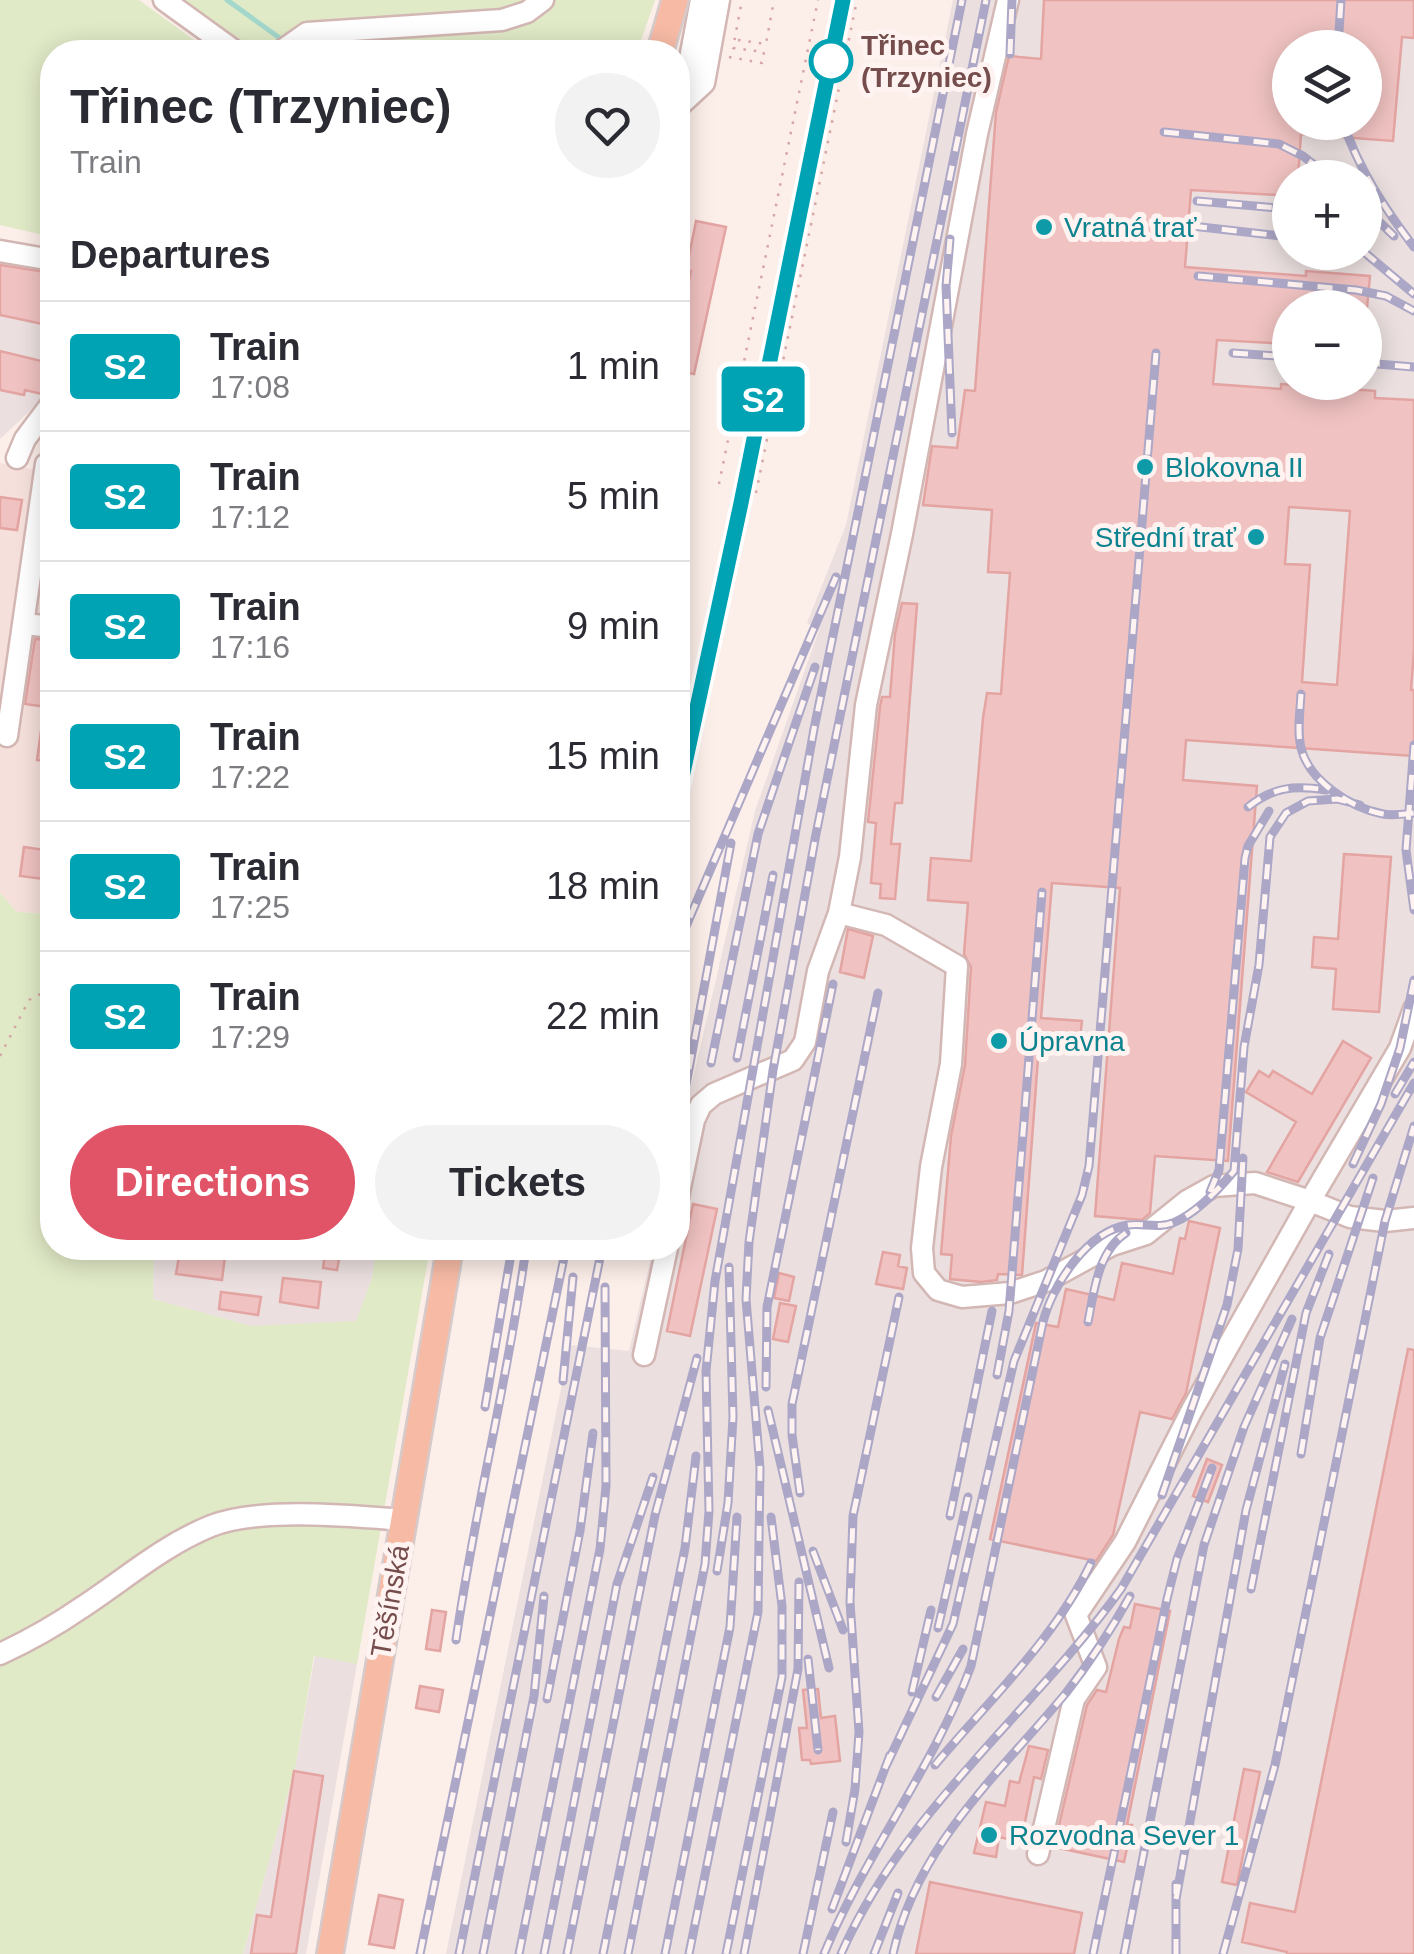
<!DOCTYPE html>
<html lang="en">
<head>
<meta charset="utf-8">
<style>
	:root { --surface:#fff; --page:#f2f2f3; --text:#2b2b33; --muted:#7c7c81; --line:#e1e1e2; --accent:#e15366 }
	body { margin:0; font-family:Helvetica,sans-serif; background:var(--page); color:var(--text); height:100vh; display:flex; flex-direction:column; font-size:38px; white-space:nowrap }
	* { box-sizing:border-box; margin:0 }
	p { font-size:32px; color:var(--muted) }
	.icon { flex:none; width:55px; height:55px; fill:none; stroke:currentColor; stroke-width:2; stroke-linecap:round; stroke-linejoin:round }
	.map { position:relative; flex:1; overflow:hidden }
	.drawer { position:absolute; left:40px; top:40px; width:650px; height:1220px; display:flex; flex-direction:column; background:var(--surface); border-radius:40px; box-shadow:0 5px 25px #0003 }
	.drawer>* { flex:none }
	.badge { padding:0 20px; border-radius:8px; font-size:35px; line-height:65px }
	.buttons { position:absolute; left:1272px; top:30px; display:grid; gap:20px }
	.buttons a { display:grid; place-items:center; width:110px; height:110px; border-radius:50%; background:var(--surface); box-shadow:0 5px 25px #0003; font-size:50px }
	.map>.badge { position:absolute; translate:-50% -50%; box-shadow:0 0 0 5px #fff }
	h2 { padding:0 30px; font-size:38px; line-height:90px }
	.round { display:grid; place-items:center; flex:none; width:105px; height:105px; border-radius:52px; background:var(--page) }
	.overview { display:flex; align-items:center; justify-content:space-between; height:170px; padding:0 30px }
	h1 { font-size:48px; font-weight:800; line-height:75px }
	.action { display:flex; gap:20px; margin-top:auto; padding:20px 30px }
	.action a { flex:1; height:115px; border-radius:60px; background:var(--accent); color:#fff; font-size:40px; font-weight:800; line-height:115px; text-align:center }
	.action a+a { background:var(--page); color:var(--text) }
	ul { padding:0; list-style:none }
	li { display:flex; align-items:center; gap:30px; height:130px; padding:0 30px; border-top:2px solid var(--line) }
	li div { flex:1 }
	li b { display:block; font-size:38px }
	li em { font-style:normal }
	li .badge { min-width:110px; font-weight:700; text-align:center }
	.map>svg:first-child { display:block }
	.residential { fill:#f5e0db }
	.industrial { fill:#ebe0df; fill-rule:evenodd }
	.green { fill:#e1eac7 }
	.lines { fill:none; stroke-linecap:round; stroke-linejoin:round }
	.stream { stroke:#a4d7cc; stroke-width:5 }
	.building { fill:#f0c3c2; stroke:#e3a4a2; stroke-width:2.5; fill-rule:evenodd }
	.minor-casing { stroke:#d3b7b4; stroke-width:25 }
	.major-casing { stroke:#d6caca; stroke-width:30 }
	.path { stroke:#d6a6a4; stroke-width:2.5; stroke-dasharray:2.5 8; stroke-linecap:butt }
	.minor { stroke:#fff; stroke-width:20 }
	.major { stroke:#f7bba5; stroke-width:25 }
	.rail-casing { stroke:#aca7c6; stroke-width:9 }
	.rail { stroke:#fef3f0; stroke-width:5; stroke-dasharray:15; stroke-linecap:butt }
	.line-casing { stroke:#fff; stroke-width:22 }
	.line { stroke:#00a3b4; stroke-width:15 }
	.stop-dot { fill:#fff; stroke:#00a3b4; stroke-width:5 }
	.culture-dot { fill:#0f9aa8; stroke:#fef3f0; stroke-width:4 }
	.labels { text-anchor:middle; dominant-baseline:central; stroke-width:10; stroke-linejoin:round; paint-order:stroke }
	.stop-label { font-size:28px; font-weight:bold; fill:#764d4d; stroke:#fef3f0; text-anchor:start }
	.culture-label { font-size:28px; fill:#0d838f; stroke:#fef3f0; text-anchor:start }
	.street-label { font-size:28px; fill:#764d4d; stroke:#fef3f0 }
</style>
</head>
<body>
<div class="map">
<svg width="1414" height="1954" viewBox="0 0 1414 1954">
	<rect width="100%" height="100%" fill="#fceee9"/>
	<path class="residential" d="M0,463L52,473V914L17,912L0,893Z"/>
	<path class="industrial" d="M953,0H1414V1954H446L570,1345L629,1351L653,1248H678V1143L755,811L819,630L807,623L846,525ZM1290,48H1365V122H1290ZM1290,178H1365V252H1290ZM1290,308H1365V382H1290Z
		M0,256L52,266L51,391L0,439Z
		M154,1248H376L372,1278L356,1322L251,1326L153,1299Z
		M315,1655L357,1664L306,1954H243L296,1764Z"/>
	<path class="green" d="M0,0H139L211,52H52V237L0,225Z
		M183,0H655L637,52H254Z
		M0,893L17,912L52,914V1248H154L153,1299L251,1326L356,1321L372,1278L376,1248H430L357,1664L314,1656L296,1764L243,1954H0Z"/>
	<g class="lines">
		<path class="stream" d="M227,0L281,39"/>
	</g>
	<path class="building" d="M1044,0H1414V38L1402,37L1393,141L1301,134L1298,178H1290V190L1279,191L1278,195L1191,190L1185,267L1306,276V271L1370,276L1367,308H1290V344L1217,340L1213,384L1281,389V384L1375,391V398L1414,400V651L1411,690H1414V756L1186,740L1183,780L1257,786L1228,1161L1155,1156L1150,1213L1142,1220L1095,1216L1120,888L1052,883L1041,1018L1082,1021L1079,1048L1039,1045L1022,1275L998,1274L997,1280L981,1282L950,1279L952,1255L941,1254L951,1136L965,1065L971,967L964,954L968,903L928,900L931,858L971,861L983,718L987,693L1001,694L1010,573L988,572L992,510L923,505L932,446L957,448L965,390L975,391L996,112L1009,56L1041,59ZM1290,48H1365V122H1290ZM1289,507L1350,511L1337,685L1302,682L1310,565L1285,564Z
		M696,221L726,227L694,374L678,371V335L691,271H686Z
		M0,265L52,273V326L0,315Z
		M47,333H52V381L45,380L42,394L25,390L24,395L0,390V351L41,361Z
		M0,497L22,500L17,530L0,528Z
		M902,603L917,604L902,803H895L891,844H900L895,899L880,898L881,884L871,883L876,823L868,822L880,707L882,697H890L895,634Z
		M35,639L52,640L47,707L25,704Z
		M41,731L52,732V762L37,760Z
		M24,847L52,851V880L20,876Z
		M1344,854L1391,857L1379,1012L1333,1009L1336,969L1312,967L1314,937L1338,939Z
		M848,929L873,936L864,978L840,972Z
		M1343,1041L1371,1058L1298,1182L1267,1172L1296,1122L1246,1092L1259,1071L1269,1077L1273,1071L1312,1094Z
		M693,1204L717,1209L690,1336L667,1331Z
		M1189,1221L1220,1228L1186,1393L1172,1419L1140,1412L1113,1535L1096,1561L990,1539L1036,1323L1058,1327L1066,1289L1114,1300L1122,1263L1173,1274L1180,1238L1185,1239Z
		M195,1248H226L222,1280L176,1274L180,1251L194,1253Z
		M326,1248H341L337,1270L323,1268Z
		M883,1252L900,1255L898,1266L907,1268L903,1289L876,1284Z
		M779,1273L794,1277L789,1301L774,1298Z
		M283,1278L321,1282L318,1308L280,1302Z
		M221,1292L261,1297L258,1315L219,1309Z
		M780,1303L796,1306L788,1342L773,1339Z
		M1408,1349L1414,1350V1954H1287V1952L1242,1942L1250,1903L1295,1912Z
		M1207,1459L1222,1465L1208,1502L1193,1496Z
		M1135,1604L1170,1611L1127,1825H1132L1124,1862L1054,1847L1087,1705L1097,1690L1106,1692L1119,1639L1124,1627L1130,1628Z
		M432,1610L446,1612L440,1651L426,1649Z
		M420,1686L443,1690L439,1712L416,1708Z
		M818,1689L821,1718L835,1716L840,1761L811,1764L810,1760H802L799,1728H807L803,1690Z
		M1029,1746L1048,1750L1041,1779L1034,1777L1021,1842L999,1837L996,1857L974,1853L986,1802L1005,1806L1010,1781L1019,1783Z
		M1244,1769L1260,1772L1237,1885L1222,1882Z
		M294,1771L323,1776L296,1954H251L257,1915L271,1917Z
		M930,1882L1082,1913L1074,1954H916Z
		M379,1895L403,1900L394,1948L369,1944Z"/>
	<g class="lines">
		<defs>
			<path id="minor" d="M164,0L236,52
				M280,52L307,33L502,20L527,12L543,0
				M678,102L686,80L701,0
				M678,107L704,83L719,0
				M0,251L52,260
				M17,458L25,439L52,403
				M25,624L52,627
				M7,736L46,464
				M839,913L886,925L957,966L951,1064L931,1167L922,1248L924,1273L938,1290L962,1297L1010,1293L1046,1281L1112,1245L1146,1234L1187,1201L1214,1186L1255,1183L1310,1201L1192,1410L1125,1542L1076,1615L1096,1667L1074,1699L1038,1854
				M1414,1009L1400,1048L1310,1201L1350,1217L1385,1221L1414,1218
				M678,1197L694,1120L701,1105L714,1094L793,1060L805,1042L818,971L839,913L850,857L866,705L902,534L977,134L1008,0
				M644,1355L667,1248
				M0,1654C28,1641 55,1626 81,1608C124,1580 162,1546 211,1526C260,1507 351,1516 403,1520"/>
			<path id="major" d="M660,52L675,0
				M330,1954L450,1248"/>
		</defs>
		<use href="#minor" class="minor-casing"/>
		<use href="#major" class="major-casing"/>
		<path class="path" d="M738,40L766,44L774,0
			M729,57L762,63L764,52L733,48L742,0
			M719,484L818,0
			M756,493L857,0
			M0,1056L29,1000L52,988"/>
		<use href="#minor" class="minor"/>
		<use href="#major" class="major"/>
		<defs>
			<path id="rail" d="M1338,48L1341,0
				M1010,54L1012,0
				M1343,122C1358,168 1385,209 1414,247
				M1164,132L1279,144L1303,156L1331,178
				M1197,201L1290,209
				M1365,208L1394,236
				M1192,226L1290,237
				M950,239L946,286L952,433
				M1364,252L1414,294
				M1198,276L1356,290L1386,296L1414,311
				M1233,353L1290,357
				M1365,363L1414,367
				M1301,694C1300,712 1297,731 1301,748C1309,781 1351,808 1383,814C1393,816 1404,814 1414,813
				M1414,745L1406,850L1414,910
				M678,797L741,503L843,0
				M1248,807C1273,787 1295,785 1326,790
				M678,945L836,577
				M737,1058L773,875
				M711,1063L758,834L815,667
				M1395,1094L1414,1062
				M678,1128L731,843
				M1353,1164L1381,1104L1400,1048L1414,980
				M1210,1192L1219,1170L1245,858L1248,846L1269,811
				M1088,1322C1094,1291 1098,1251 1126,1233
				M997,1375L1009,1311L1042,892
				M563,1381L573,1277
				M766,1387L767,1307L833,984
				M485,1407L512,1248
				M768,1410L829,1668
				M1301,1454L1320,1338L1373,1178
				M800,1493L792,1435V1404L878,993
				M1162,1495L1227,1305L1238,1249L1243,1158
				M950,1516L992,1311
				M813,1551L843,1630
				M717,1571L728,1503L733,1417L729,1267
				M1251,1589L1306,1313L1329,1254
				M938,1628L968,1497
				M456,1640C475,1508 508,1379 526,1248
				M808,1659L818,1750
				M912,1692L931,1610
				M936,1697L963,1649
				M547,1699L580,1531L593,1433
				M935,1765C989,1700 1054,1640 1091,1563
				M886,1766L953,1624L1014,1361L1082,1195L1089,1166L1156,353
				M846,1842L855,1789L859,1732L850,1602L853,1516L899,1297
				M1176,1899L1246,1510L1285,1364
				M832,1909L890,1755
				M420,1954L566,1248
				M459,1954L602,1248
				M483,1954L534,1696L544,1596
				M519,1954L600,1549L606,1486L605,1287
				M544,1954L617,1584L653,1477
				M567,1954L655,1515L697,1358
				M603,1954L685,1548L696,1456
				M628,1954L705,1564L709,1511L706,1371L715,1281L814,729L962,0
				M665,1954L730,1627L737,1517
				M689,1954L758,1612L760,1468L746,1299L749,1242L773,1070L816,834L986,0
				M726,1954L782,1677V1606L771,1517
				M744,1954L798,1669L799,1582
				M803,1954L833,1812
				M824,1954C865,1854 934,1767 971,1666L1043,1322C1052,1286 1087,1231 1128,1225C1144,1223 1159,1229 1175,1222C1196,1213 1219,1189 1234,1171L1244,1047L1259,965L1270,837L1286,813L1308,801L1337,799L1360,805
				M841,1954C904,1810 1031,1714 1121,1589L1414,1083
				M874,1954L898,1893
				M893,1954C917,1845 998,1775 1066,1693C1090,1662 1111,1630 1130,1596
				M1093,1954L1167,1599L1177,1559L1212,1468
				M1124,1954L1204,1545L1244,1427L1292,1319
				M1176,1954V1884
				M1223,1954L1275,1765L1385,1221L1414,1126"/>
		</defs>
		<use href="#rail" class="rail-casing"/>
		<use href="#rail" class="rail"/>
	</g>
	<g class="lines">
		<defs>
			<path id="line" d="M678,796L741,503L843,0"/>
		</defs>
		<use href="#line" class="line-casing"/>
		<use href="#line" class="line"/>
	</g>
	<circle class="stop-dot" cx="831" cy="61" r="20"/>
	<g class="culture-dot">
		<circle cx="1044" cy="227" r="10"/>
		<circle cx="1145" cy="467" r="10"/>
		<circle cx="1256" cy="537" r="10"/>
		<circle cx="999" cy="1041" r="10"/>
		<circle cx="989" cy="1835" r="10"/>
	</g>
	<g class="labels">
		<g class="stop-label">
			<text x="861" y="45">Třinec<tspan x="861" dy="32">(Trzyniec)</tspan></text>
		</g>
		<g class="culture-label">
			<text x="1064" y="227">Vratná trať</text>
			<text x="1165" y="467">Blokovna II</text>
			<text x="1236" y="537" text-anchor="end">Střední trať</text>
			<text x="1019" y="1041">Úpravna</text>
			<text x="1009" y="1835">Rozvodna Sever 1</text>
		</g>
		<g class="street-label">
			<text transform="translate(390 1601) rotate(-80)">Těšínská</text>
		</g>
	</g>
</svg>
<div class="buttons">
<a><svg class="icon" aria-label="layers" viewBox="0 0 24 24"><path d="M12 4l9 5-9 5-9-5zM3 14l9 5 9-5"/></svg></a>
<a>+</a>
<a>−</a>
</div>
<b class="badge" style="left:763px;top:399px;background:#00a3b4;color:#fff">S2</b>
<section class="drawer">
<div class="overview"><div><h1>Třinec (Trzyniec)</h1><p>Train</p></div><a class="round"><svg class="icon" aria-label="heart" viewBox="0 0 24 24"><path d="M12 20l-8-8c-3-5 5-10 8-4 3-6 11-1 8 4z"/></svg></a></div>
<h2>Departures</h2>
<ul>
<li><span class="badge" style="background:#00a3b4;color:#fff">S2</span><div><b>Train</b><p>17:08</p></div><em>1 min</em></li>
<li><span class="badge" style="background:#00a3b4;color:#fff">S2</span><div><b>Train</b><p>17:12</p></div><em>5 min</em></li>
<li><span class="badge" style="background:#00a3b4;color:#fff">S2</span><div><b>Train</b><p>17:16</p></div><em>9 min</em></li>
<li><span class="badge" style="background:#00a3b4;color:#fff">S2</span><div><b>Train</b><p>17:22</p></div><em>15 min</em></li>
<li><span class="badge" style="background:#00a3b4;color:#fff">S2</span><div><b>Train</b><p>17:25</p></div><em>18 min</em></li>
<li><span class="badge" style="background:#00a3b4;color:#fff">S2</span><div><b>Train</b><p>17:29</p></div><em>22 min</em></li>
</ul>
<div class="action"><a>Directions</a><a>Tickets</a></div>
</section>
</div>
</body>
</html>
